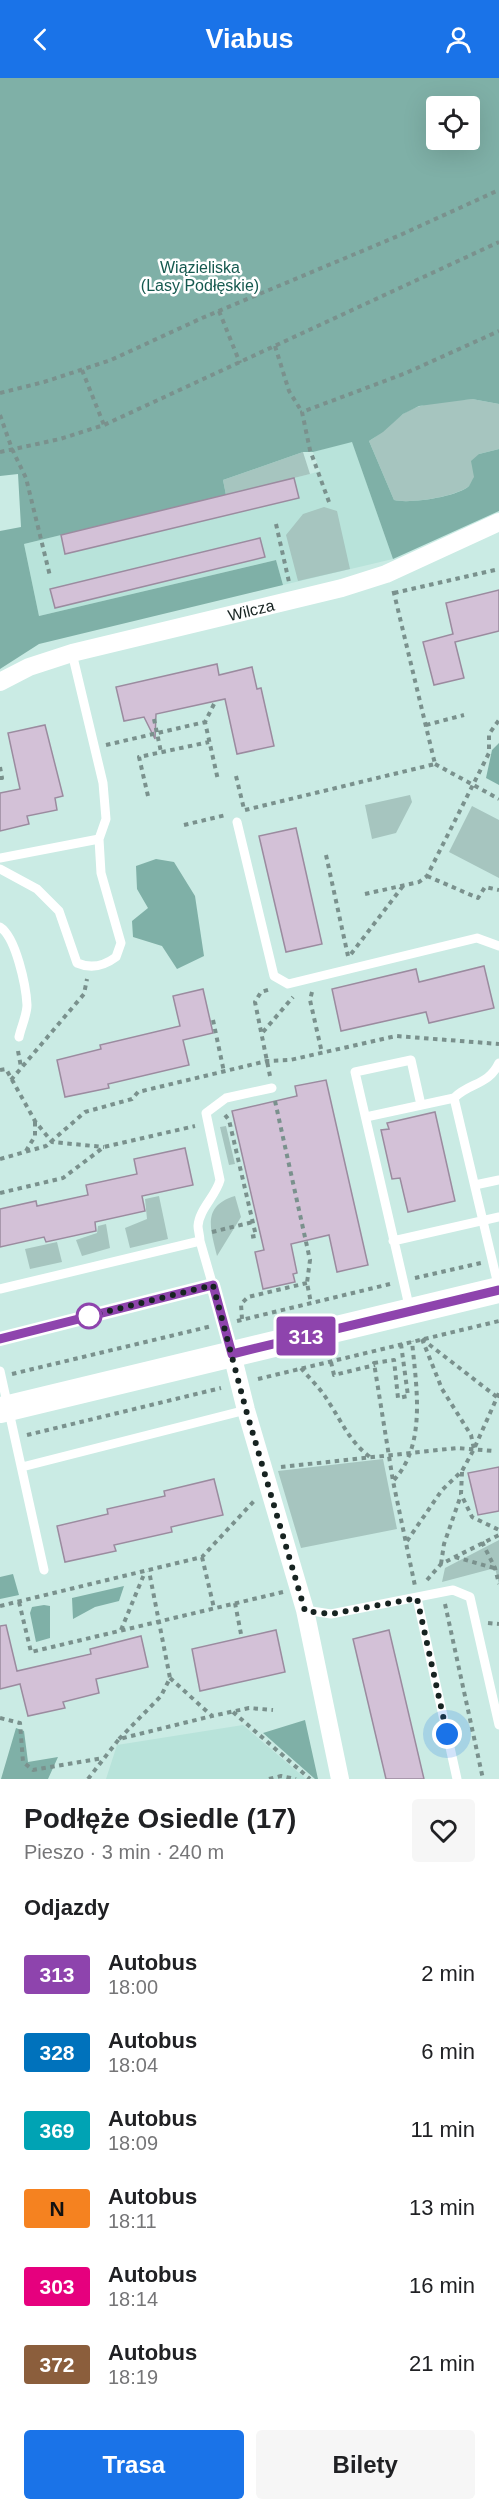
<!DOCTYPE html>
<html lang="pl">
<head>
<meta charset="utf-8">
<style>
	:root { --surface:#fff; --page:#f6f6f6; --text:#202124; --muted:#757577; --accent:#1a73e8 }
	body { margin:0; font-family:Arial,sans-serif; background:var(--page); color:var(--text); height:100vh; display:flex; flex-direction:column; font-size:22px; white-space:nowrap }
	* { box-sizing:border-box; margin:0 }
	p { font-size:20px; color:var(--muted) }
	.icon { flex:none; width:33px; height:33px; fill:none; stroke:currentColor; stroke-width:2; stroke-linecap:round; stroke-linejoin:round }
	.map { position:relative; height:1701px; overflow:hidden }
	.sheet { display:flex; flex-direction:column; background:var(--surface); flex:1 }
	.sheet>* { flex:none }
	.badge { padding:0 12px; border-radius:4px; font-size:21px; line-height:39px }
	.controls { position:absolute; left:426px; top:18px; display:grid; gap:12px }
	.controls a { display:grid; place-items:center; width:54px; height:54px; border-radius:6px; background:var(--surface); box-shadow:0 6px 24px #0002; font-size:30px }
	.you { position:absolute; width:30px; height:30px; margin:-15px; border:4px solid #fff; border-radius:50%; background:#1a73e8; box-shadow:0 0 0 9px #1a73e833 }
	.map>.badge { position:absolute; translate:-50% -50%; box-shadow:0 0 0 3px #fff }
	h2 { padding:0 24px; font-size:22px; line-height:54px }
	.round { display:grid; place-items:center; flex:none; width:63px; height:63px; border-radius:6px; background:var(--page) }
	.headline { display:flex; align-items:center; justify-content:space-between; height:102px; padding:0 24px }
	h1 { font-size:28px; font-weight:700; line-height:45px }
	.primary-button { display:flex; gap:12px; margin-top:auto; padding:12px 24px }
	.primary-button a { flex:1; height:69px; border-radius:6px; background:var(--accent); color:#fff; font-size:24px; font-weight:700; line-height:69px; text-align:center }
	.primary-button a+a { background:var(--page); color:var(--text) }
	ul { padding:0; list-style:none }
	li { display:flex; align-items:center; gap:18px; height:78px; padding:0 24px }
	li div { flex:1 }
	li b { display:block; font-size:22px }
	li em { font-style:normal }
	li .badge { min-width:66px; font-weight:700; text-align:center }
	header { display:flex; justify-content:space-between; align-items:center; height:78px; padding:0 24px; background:var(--accent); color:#fff; font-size:27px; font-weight:700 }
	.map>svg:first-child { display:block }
	.built { fill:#b8e3da }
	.green { fill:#a6c5bf }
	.forest { fill:#7fb0a7; fill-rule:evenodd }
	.building { fill:#d3c1d7; stroke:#9b8b9f; stroke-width:1.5 }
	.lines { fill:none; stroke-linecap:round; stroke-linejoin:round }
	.path { stroke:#7a918d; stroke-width:4; stroke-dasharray:4.5 4.5; stroke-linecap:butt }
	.lane { stroke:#fff; stroke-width:9 }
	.street { stroke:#fff; stroke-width:18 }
	.secondary { stroke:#fff; stroke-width:26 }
	.line-casing { stroke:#fff; stroke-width:14 }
	.line { stroke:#8e44ad; stroke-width:9 }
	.walk { stroke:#172321; stroke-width:6; stroke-dasharray:0 10.8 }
	.stop-dot { fill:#fff; stroke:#8e44ad; stroke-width:3 }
	.labels { text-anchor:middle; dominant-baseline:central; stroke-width:5; stroke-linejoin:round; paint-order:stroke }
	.park-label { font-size:16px; fill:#15594f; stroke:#fff }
	.street-label { font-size:16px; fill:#172321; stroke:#fff }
</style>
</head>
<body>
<header><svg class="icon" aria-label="back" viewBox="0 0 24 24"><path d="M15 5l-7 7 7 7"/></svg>Viabus<svg class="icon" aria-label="person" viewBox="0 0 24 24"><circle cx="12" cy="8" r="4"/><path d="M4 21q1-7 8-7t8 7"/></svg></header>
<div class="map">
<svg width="499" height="1701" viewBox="0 0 499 1701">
	<rect width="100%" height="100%" fill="#caebe4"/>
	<path class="built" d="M352,363L393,481L283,507L276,482L39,538L24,466L310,396L320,393L313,374Z
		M243,1647L306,1701H106L117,1667Z"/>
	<path class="green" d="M472,321L499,326V371L479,376C477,385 477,401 469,408C456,419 409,426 394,422L369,363C382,355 391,345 403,336C422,323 450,323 472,321Z
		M303,374L310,396L226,417L223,402Z
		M324,429L337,433L350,491L298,503L286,457L303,436Z
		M410,717L412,724L396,755L372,761L365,727Z
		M472,728L499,742V800L449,774Z
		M226,1048L235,1086L229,1087L220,1049Z
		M159,1118L168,1161L130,1170L125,1150L147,1141L145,1121Z
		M235,1118L241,1139L217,1178C211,1152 201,1128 235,1118Z
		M106,1146L110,1170L82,1178L76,1162L97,1155L98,1148Z
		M57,1164L62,1184L30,1191L25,1171Z
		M383,1381L397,1451L301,1470L278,1393Z
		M499,1462V1506L495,1490L442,1504L445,1490Z"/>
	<path class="forest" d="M0,0H499V326L472,321L419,328L403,336L383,354L369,363L394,422C409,426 457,419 469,408C471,405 472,402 474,399L471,383L479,376L499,371V433L393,481L352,364L313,374H303L223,402L226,417L24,466L39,538L276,482L283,507L39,566L0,591V453L21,449L18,396L0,398ZM436,28H470V62H436Z
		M499,665V707L486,700L492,672Z
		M156,781L174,784L195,818L204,878L177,891L162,868L133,859L132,843L148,830L137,811L136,788Z
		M13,1496L19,1517L0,1521V1499Z
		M124,1508L119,1523L95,1529L73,1541L72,1520Z
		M44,1527L50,1528V1560L36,1564L30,1535L32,1529Z
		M305,1642L318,1701H315L263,1655Z
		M16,1650L24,1653L28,1684L58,1679L48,1701H1Z"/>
	<path class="building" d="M294,400L299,420L65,476L61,457Z
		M260,460L265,479L55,530L50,511Z
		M499,512V553L455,564L464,600L434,607L423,564L453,556L446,525Z
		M217,586L219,597L252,589L257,611L261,610L274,668L237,676L225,621L156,636L155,661L144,639L124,643L116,609Z
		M45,647L63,718L55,720L57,732L27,738L29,746L0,753V715L20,711L8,655Z
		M296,750L322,866L286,874L259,758Z
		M484,888L494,930L429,945L426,934L341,953L332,911L416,891L419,904Z
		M203,911L213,955L183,962L189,987L108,1006L109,1010L65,1019L57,982L101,971L100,967L180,948L173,918Z
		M326,1002L368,1187L337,1194L329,1157L291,1166L297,1195L293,1196L295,1204L263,1211L255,1174L264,1172L232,1033L297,1018L295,1008Z
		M435,1034L455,1123L408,1134L400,1100L392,1101L381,1052L389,1051L387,1045Z
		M185,1070L193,1107L142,1118L145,1133L95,1144L96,1153L46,1164L44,1159L0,1169V1131L36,1123L37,1128L88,1117L86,1107L137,1096L134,1081Z
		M499,1389V1433L478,1437L468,1395Z
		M214,1401L223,1437L171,1449L172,1454L114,1467L116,1473L65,1484L57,1448L108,1436L107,1431L165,1418L164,1413Z
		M6,1547L17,1593L91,1576L90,1571L141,1558L148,1589L96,1601L99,1615L63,1624L65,1630L28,1638L20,1606L0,1611V1548Z
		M276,1552L285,1594L200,1613L192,1571Z
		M389,1552L424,1701H386L353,1561Z"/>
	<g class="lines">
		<path class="path" d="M219,233L240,285
			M275,268L289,313L302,334
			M82,292L104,347
			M0,315L44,304L111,282L202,240L398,158L499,112
			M0,337L12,371L26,400L50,498
			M0,374L60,361L104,347L499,164
			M329,424L310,372L302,334L406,295L499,253
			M276,446L289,504
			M394,515L499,491
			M214,626L205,644L218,702
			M154,641L161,674
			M426,647L464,637
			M106,667L205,644
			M435,686L499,721
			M0,689L2,700H0
			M236,698L244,731
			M148,718L139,679L209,664
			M245,732L435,686L393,511
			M184,747L226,737
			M326,777L348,878
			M427,798L478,820L485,809L499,812
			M365,816L419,804L427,798L489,675V656L499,642
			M351,876L403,808
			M312,914L310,922L322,975
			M213,942L224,994
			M263,954L293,919
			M18,973L21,989
			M0,992L6,991L35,1043L52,1064L104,1069
			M270,998L255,924L261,914L271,911
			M11,1002L84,916L87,901
			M275,1023L310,1182L307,1205L311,1225
			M225,1037L229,1042L256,1158L250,1159
			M26,1073L35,1058V1044
			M0,1081L46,1068L85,1034L132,1021L138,1014L267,983L290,982L396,958L499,966
			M0,1115L63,1100L104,1069L195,1048
			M212,1154L253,1144
			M415,1200L481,1185
			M242,1241L241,1226L248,1219L307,1205
			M237,1243L390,1206
			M422,1261L442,1311L471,1357L474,1371
			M422,1261L497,1319
			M401,1266L408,1318L398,1320L394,1282L374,1285L393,1403L415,1508
			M331,1284L334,1297L375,1287
			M301,1290C310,1301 321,1311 328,1323C342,1344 349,1363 370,1379
			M12,1296L212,1248
			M258,1301L499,1243
			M27,1357L221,1310
			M281,1389L457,1370L493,1373
			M462,1394L461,1416L472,1439L499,1452
			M394,1402C427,1366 416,1307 412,1263
			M407,1463L442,1412L462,1393L474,1371L499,1315
			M482,1464L495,1490L499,1506
			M202,1479L214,1530
			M455,1479L494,1490
			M441,1486L444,1466L461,1417
			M427,1502L441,1486L499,1457
			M19,1524L31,1574L283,1514
			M235,1525L241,1556
			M445,1526L483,1701
			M0,1528L202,1479L254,1423
			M488,1545L499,1546
			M121,1552L145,1494
			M170,1600L212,1638L249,1630L273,1632
			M233,1634L310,1701
			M0,1640L20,1645L23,1684L33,1692L103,1680
			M119,1661L161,1618L170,1600L149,1493
			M88,1701L119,1661L212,1638
			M269,1701L281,1698L296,1701"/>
		<path class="lane" d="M237,744L274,898L288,906L477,860L499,868
			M0,780L99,761
			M0,791L37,811L59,833L77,885C91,891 104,888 116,879L121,865L101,795L99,761L106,741L103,705L72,575
			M0,849C16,859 26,908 27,927C27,937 21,949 19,959
			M366,1039L454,1020
			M475,1107L499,1102
			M393,1163L499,1139
			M0,1211L200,1163
			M499,1211L454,1020C470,1004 488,1008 499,985
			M410,1232L355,994L411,982L421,1027
			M0,1261L213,1207
			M232,1274L200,1163C200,1158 198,1152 198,1148C199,1131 216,1118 220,1102L206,1035L226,1020L272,1010
			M0,1293L44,1492
			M22,1389L246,1332
			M417,1520L457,1701
			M305,1532L331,1536L453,1512L470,1519L499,1647"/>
		<g class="street">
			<path id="s1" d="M0,604L29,589L72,575L342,510L386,496L499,444"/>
			<path d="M232,1276L246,1332L305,1532L340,1701"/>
		</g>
		<path class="secondary" d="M0,1332L499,1212"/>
	</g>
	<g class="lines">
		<defs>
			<path id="line" d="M0,1261L213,1207L232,1276L499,1212"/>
		</defs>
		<use href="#line" class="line-casing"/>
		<use href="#line" class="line"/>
		<path class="walk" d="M89,1238L213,1207L246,1332L305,1533L331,1536L417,1520L447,1656"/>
	</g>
	<circle class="stop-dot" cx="89" cy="1238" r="12"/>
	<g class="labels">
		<g class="park-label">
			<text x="200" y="189">Wiązieliska<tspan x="200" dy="18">(Lasy Podłęskie)</tspan></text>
		</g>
		<g class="street-label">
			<text stroke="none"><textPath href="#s1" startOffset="262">Wilcza</textPath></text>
		</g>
	</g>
</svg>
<div class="controls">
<a><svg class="icon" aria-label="locate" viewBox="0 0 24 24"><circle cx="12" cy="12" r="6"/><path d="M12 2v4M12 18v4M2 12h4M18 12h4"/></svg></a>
</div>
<div class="you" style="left:447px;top:1656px"></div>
<b class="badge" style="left:306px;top:1258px;background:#8e44ad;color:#fff">313</b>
</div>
<section class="sheet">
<div class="headline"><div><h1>Podłęże Osiedle (17)</h1><p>Pieszo · 3 min · 240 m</p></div><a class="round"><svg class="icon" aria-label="heart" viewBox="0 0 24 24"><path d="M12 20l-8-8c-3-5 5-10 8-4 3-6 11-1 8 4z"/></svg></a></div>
<h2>Odjazdy</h2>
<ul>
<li><span class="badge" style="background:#8e44ad;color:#fff">313</span><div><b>Autobus</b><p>18:00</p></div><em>2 min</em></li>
<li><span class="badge" style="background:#0072bc;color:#fff">328</span><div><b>Autobus</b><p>18:04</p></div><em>6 min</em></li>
<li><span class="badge" style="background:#00a3b4;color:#fff">369</span><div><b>Autobus</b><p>18:09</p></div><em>11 min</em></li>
<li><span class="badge" style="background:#f58220;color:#111">N</span><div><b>Autobus</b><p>18:11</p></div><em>13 min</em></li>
<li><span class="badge" style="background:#e6007e;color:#fff">303</span><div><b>Autobus</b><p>18:14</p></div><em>16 min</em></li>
<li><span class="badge" style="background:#8b5e3c;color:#fff">372</span><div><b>Autobus</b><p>18:19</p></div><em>21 min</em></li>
</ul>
<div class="primary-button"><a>Trasa</a><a>Bilety</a></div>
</section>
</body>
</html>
